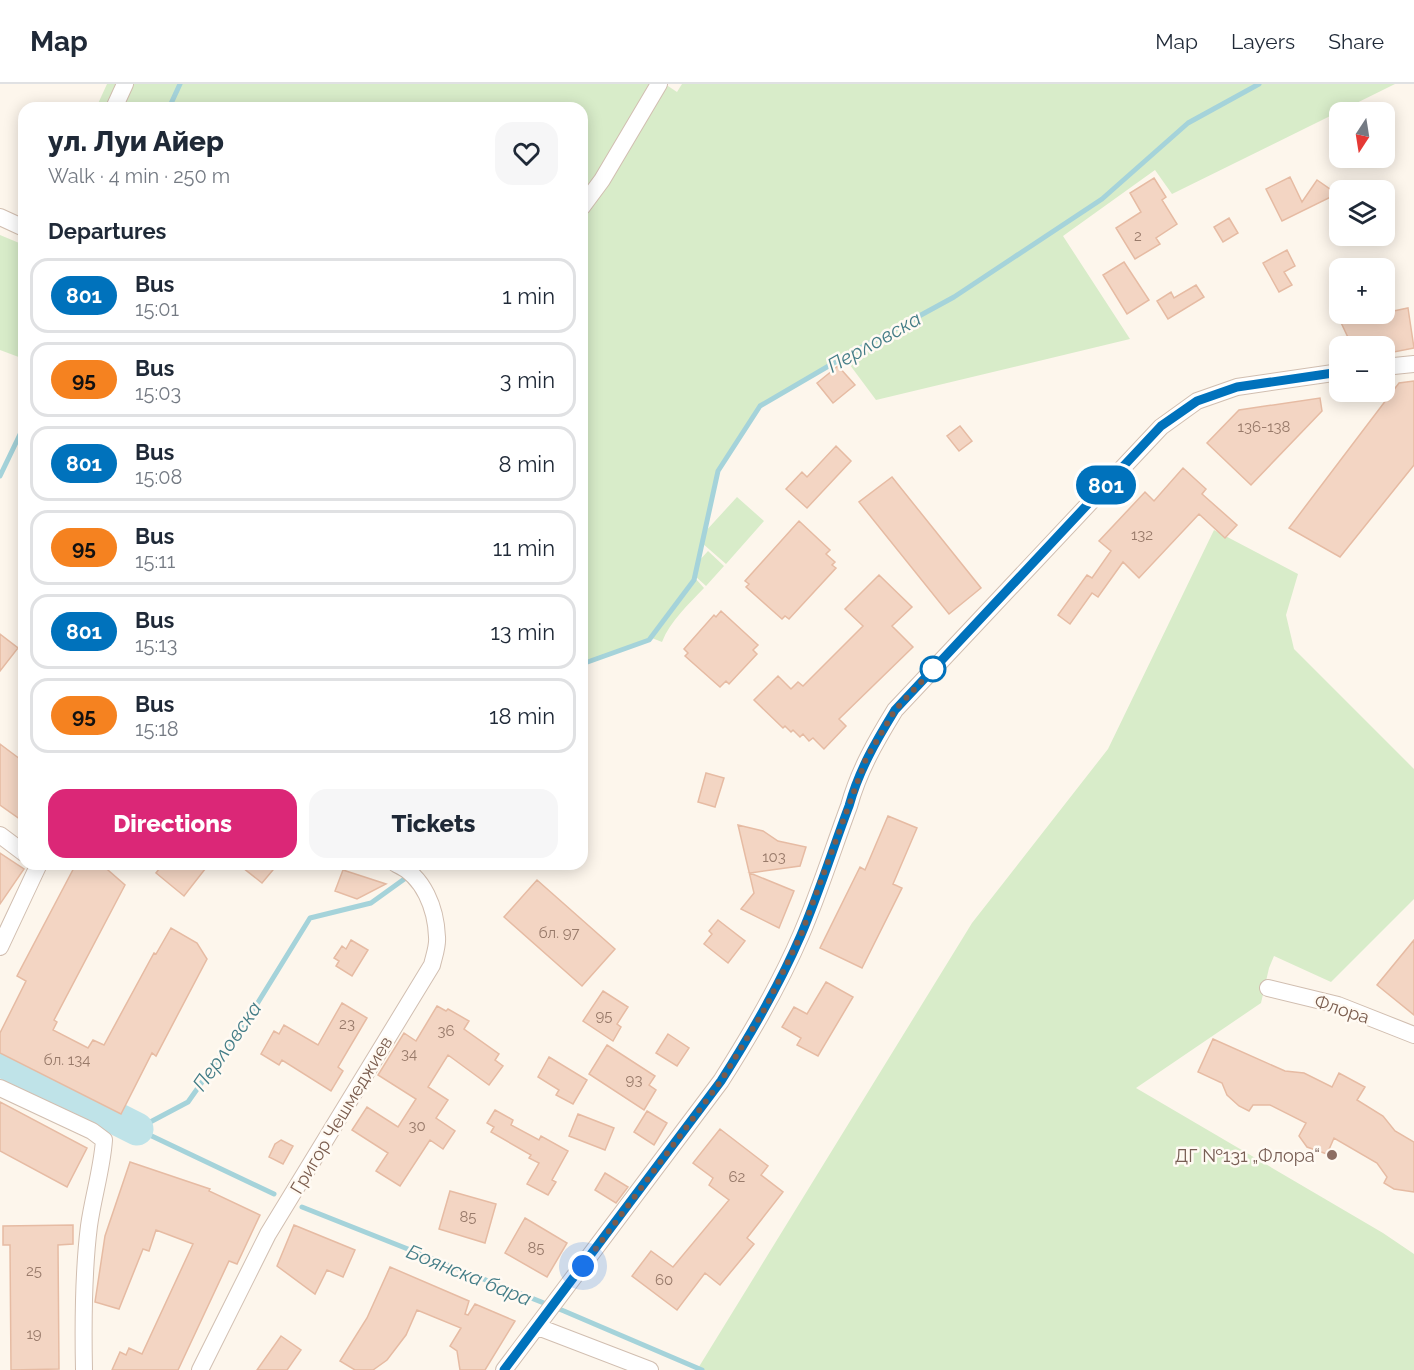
<!DOCTYPE html>
<html lang="en">
<head>
<meta charset="utf-8">
<style>
	:root { --surface:#fff; --page:#f6f6f7; --text:#1f2937; --muted:#747a83; --line:#e0e1e3; --accent:#db2777 }
	body { margin:0; font-family:Raleway,sans-serif; background:var(--page); color:var(--text); height:100vh; display:flex; flex-direction:column; font-size:22px; white-space:nowrap }
	* { box-sizing:border-box; margin:0 }
	p { font-size:20px; color:var(--muted) }
	.icon { flex:none; width:33px; height:33px; fill:none; stroke:currentColor; stroke-width:2; stroke-linecap:round; stroke-linejoin:round }
	.map { position:relative; flex:1; overflow:hidden }
	.panel { position:absolute; left:18px; top:18px; width:570px; height:768px; display:flex; flex-direction:column; background:var(--surface); border-radius:18px; box-shadow:0 3px 15px #0003 }
	.panel>* { flex:none }
	.badge { padding:0 12px; border-radius:20px; font-size:21px; line-height:39px }
	.needle { width:39px; rotate:192deg }
	.controls { position:absolute; left:1329px; top:18px; display:grid; gap:12px }
	.controls a { display:grid; place-items:center; width:66px; height:66px; border-radius:12px; background:var(--surface); box-shadow:0 3px 15px #0003; font-size:30px }
	.you { position:absolute; width:30px; height:30px; margin:-15px; border:4px solid #fff; border-radius:50%; background:#1a73e8; box-shadow:0 0 0 9px #1a73e833 }
	.map>.badge { position:absolute; translate:-50% -50%; box-shadow:0 0 0 3px #fff }
	h2 { padding:0 30px; font-size:22px; line-height:54px }
	.round { display:grid; place-items:center; flex:none; width:63px; height:63px; border-radius:18px; background:var(--page) }
	.summary { display:flex; align-items:center; justify-content:space-between; height:102px; padding:0 30px }
	h1 { font-size:28px; font-weight:800; line-height:45px }
	.cta { display:flex; gap:12px; margin-top:auto; padding:12px 30px }
	.cta a { flex:1; height:69px; border-radius:18px; background:var(--accent); color:#fff; font-size:24px; font-weight:800; line-height:69px; text-align:center }
	.cta a+a { background:var(--page); color:var(--text) }
	ul { padding:0; list-style:none }
	li { display:flex; align-items:center; gap:18px; height:75px; margin:0 12px 9px; padding:0 18px; border:3px solid var(--line); border-radius:18px }
	li div { flex:1 }
	li b { display:block; font-size:22px }
	li em { font-style:normal }
	li .badge { min-width:66px; font-weight:700; text-align:center }
	header { display:flex; align-items:center; gap:36px; box-sizing:border-box; height:84px; padding:0 30px; background:var(--surface); border-bottom:2px solid var(--line) }
	header strong { font-size:28px }
	nav { display:flex; gap:33px; margin-inline-start:auto; font-size:21px }
	.map>svg:first-child { display:block }
	.green { fill:#d8ecc9 }
	.lines { fill:none; stroke-linecap:round; stroke-linejoin:round }
	.stream { stroke:#a5d3da; stroke-width:5 }
	.river { stroke:#bfe3e8; stroke-width:33 }
	.building { fill:#f3d5c3; stroke:#e6bba3; stroke-width:1.5 }
	.minor-casing { stroke:#d1beb0; stroke-width:18 }
	.minor { stroke:#fff; stroke-width:16 }
	.line-casing { stroke:#fff; stroke-width:14 }
	.line { stroke:#0072bc; stroke-width:9 }
	.walk { stroke:#7a5c4d; stroke-width:6; stroke-dasharray:0 10.8 }
	.stop-dot { fill:#fff; stroke:#0072bc; stroke-width:3 }
	.education-dot { fill:#8d6e63; stroke:#fffaf3; stroke-width:2 }
	.labels { text-anchor:middle; dominant-baseline:central; stroke-width:5; stroke-linejoin:round; paint-order:stroke }
	.number-label { font-size:15px; fill:#987a6a }
	.street-label { font-size:18px; fill:#7a5c4d; stroke:#fffaf3 }
	.education-label { font-size:18px; fill:#785e54; stroke:#fffaf3; text-anchor:end }
	.water-label { font-size:20px; font-style:italic; fill:#437c86; stroke:#fffaf3 }
</style>
</head>
<body>
<header>
<strong>Map</strong>
<nav><a>Map</a><a>Layers</a><a>Share</a></nav>
</header>
<div class="map">
<svg width="1414" height="1286" viewBox="0 0 1414 1286">
	<rect width="100%" height="100%" fill="#fdf6ec"/>
	<path class="green" d="M107,0H665L677,8L682,0H1395L1172,110L1155,86L1063,152L1130,255L876,316L844,273L761,322L718,387L704,449L737,413L764,437L726,480L702,459L698,478L708,467L724,482L706,502L695,492L694,496L649,556L582,580V24H96Z
		M0,151L24,161V275L0,266Z
		M1214,446L1298,490L1286,531L1294,565L1414,685V815L1331,898L1274,872L1269,884L1261,919L1136,1004L1383,1149L1414,1170V1286H697L972,839L1108,665Z
		M696,495L704,504C689,520 670,537 662,558L652,554Z"/>
	<g class="lines">
		<path class="stream" d="M169,24L180,0
			M0,392L24,342
			M582,580L649,556L694,496L718,387L760,322L844,273L954,213L1102,115L1188,39L1259,0
			M137,1045L188,1018L257,920L310,834L371,819L421,783L422,780
			M137,1045L274,1110
			M302,1123L564,1227L702,1286"/>
		<path class="river" d="M0,976L137,1045"/>
	</g>
	<path class="building" d="M1290,93L1302,118L1317,96L1337,110L1282,137L1266,105Z
		M1154,94L1166,113L1162,116L1177,140L1156,154L1160,160L1135,175L1116,144L1141,128L1130,109Z
		M1229,134L1238,149L1223,158L1214,143Z
		M1287,166L1295,182L1284,188L1292,201L1279,208L1263,179Z
		M1124,178L1149,216L1127,230L1103,191Z
		M1196,201L1204,213L1168,235L1157,217L1171,208L1174,214Z
		M1408,224L1414,264L1389,269L1385,254L1366,262H1352L1337,230H1354L1356,235Z
		M838,282L855,301L833,319L817,299Z
		M1414,297V381L1340,473L1289,444L1399,299Z
		M1320,314L1322,327L1251,401L1207,359L1239,326Z
		M960,342L972,357L959,367L947,352Z
		M836,362L851,377L807,424L786,405L802,388L807,393Z
		M1183,384L1206,405L1202,410L1237,441L1225,454L1199,430L1139,494L1123,478L1098,513L1092,509L1070,540L1058,531L1087,491L1092,494L1111,467L1099,457L1145,408L1154,417Z
		M892,393L981,504L949,530L859,418Z
		M799,437L830,466L826,470L835,478L832,481L836,484L789,535L785,532L782,535L746,503L749,500L745,497Z
		M879,491L912,523L892,542L913,563L839,635L846,642L824,665L813,654L809,657L803,650L800,653L793,646L791,648L785,642L783,644L754,616L778,592L791,605L798,598L803,602L863,542L845,525Z
		M721,527L758,561L753,566L757,570L729,600L726,597L720,603L685,572L688,569L684,565L714,531L716,533Z
		M0,550L18,564L0,587Z
		M0,660L24,678V738L0,721Z
		M706,689L724,694L715,723L698,718Z
		M888,732L917,744L893,800L902,804L862,884L820,864L860,783L865,786Z
		M738,741L763,747L778,757L806,763L800,782L750,789L794,807L779,844L741,825L754,809Z
		M0,769L24,785L0,820Z
		M76,780H101L125,801L54,936L57,938L53,946L88,964L93,956L104,961L154,869L156,870L171,844L197,859L207,875L156,972L152,969L121,1030L0,969V949L26,897L17,892Z
		M163,780H209L184,812L156,789Z
		M238,780H278L262,799Z
		M343,786L386,800L357,815L335,807Z
		M537,796L615,865L582,902L504,833Z
		M718,836L745,857L728,879L704,860L712,850L709,847Z
		M351,856L368,866L352,892L336,882L339,877L334,874L342,862L346,865Z
		M1414,856V931L1377,901Z
		M826,898L853,913L818,972L797,961L801,954L782,943L794,923L807,930Z
		M603,907L628,923L617,940L621,943L613,957L583,937Z
		M342,919L367,934L338,983L343,987L331,1007L282,976L279,981L261,970L274,947L279,950L284,941L318,961Z
		M437,922L446,927L448,925L469,937L464,945L499,970L495,976L503,982L489,1001L448,971L428,1003L448,1016L436,1034L455,1047L443,1065L430,1056L400,1102L376,1087L388,1069L352,1046L367,1023L398,1043L416,1015L378,991L404,949L416,957Z
		M668,950L689,964L677,982L656,969Z
		M1213,955L1285,987L1304,989L1332,1003L1339,989L1365,1003L1357,1016L1383,1032L1395,1047L1414,1058V1108L1394,1105L1384,1099L1387,1093L1377,1079L1334,1054L1327,1070L1307,1063L1299,1052L1306,1039L1270,1021H1253L1249,1027L1239,1022L1227,1011L1222,999L1198,988Z
		M607,961L655,992L649,1001L656,1006L644,1026L589,990Z
		M549,973L587,996L573,1020L556,1011L559,1006L538,993Z
		M0,1018L87,1064L67,1103L0,1067Z
		M495,1026L513,1036L511,1041L539,1056L541,1052L568,1067L552,1096L556,1098L548,1111L527,1100L539,1079L529,1074L531,1071L491,1048L494,1043L487,1039Z
		M647,1027L667,1039L654,1061L634,1048Z
		M578,1030L614,1044L605,1066L569,1052Z
		M720,1045L768,1082L761,1091L783,1108L747,1154L754,1160L720,1201L705,1189L677,1226L632,1192L651,1167L673,1183L729,1116L709,1101L713,1094L693,1079Z
		M281,1056L293,1062L283,1080L269,1073L275,1060Z
		M130,1078L210,1105L209,1107L260,1131L237,1180L229,1177L178,1286H112L120,1268L126,1271L129,1264L142,1270L193,1160L156,1146L149,1167L143,1165L119,1225L95,1218L105,1152Z
		M605,1089L628,1103L616,1119L595,1106Z
		M450,1107L496,1120L485,1159L439,1145Z
		M525,1134L567,1159L547,1193L505,1169Z
		M73,1141V1160L58,1161L59,1285L11,1286L10,1161H3V1142Z
		M294,1141L355,1166L343,1193L327,1186L315,1210L277,1182Z
		M390,1183L469,1217L465,1230L468,1231L475,1220L515,1237L485,1286H460L457,1267L450,1262L461,1244L417,1226L406,1251L387,1276L373,1286H355L340,1277L367,1234Z
		M281,1252L301,1266L287,1286H257Z"/>
	<g class="lines">
		<defs>
			<path id="minor" d="M114,24L125,0
				M582,123L602,96L659,0
				M0,133L24,144
				M1384,283L1414,280
				M0,751L24,769
				M0,863L39,780
				M1268,904L1338,921L1414,951
				M0,1004L92,1047L104,1056C102,1085 93,1113 89,1142C83,1190 83,1238 84,1286
				M538,1243L650,1286
				M200,1286L268,1150L432,881C434,872 438,862 437,853C436,825 424,792 396,780
				M504,1286L721,997C751,950 779,902 801,851C819,809 833,765 849,722C859,686 876,657 895,626L1161,343L1197,317L1237,303L1340,288"/>
		</defs>
		<use href="#minor" class="minor-casing"/>
		<use href="#minor" class="minor"/>
	</g>
	<g class="lines">
		<defs>
			<path id="line" d="M504,1286L721,997C751,950 779,902 801,851C819,809 833,764 849,722C859,686 876,657 895,626L1161,342L1197,317L1237,303L1340,288"/>
		</defs>
		<use href="#line" class="line-casing"/>
		<use href="#line" class="line"/>
		<path class="walk" d="M583,1182L721,997L766,923L801,851L866,675L895,626L938,580L933,585"/>
	</g>
	<circle class="stop-dot" cx="933" cy="585" r="12"/>
	<circle class="education-dot" cx="1332" cy="1071" r="6"/>
	<g class="labels">
		<g class="number-label">
			<text x="1138" y="152">2</text>
			<text x="1264" y="343">136-138</text>
			<text x="1142" y="451">132</text>
			<text x="774" y="773">103</text>
			<text x="559" y="849">бл. 97</text>
			<text x="604" y="932">95</text>
			<text x="347" y="940">23</text>
			<text x="446" y="947">36</text>
			<text x="409" y="970">34</text>
			<text x="67" y="976">бл. 134</text>
			<text x="634" y="996">93</text>
			<text x="417" y="1042">30</text>
			<text x="737" y="1093">62</text>
			<text x="468" y="1133">85</text>
			<text x="536" y="1164">85</text>
			<text x="34" y="1187">25</text>
			<text x="664" y="1196">60</text>
			<text x="34" y="1250">19</text>
		</g>
		<g class="street-label">
			<text transform="translate(1342 925) rotate(18)">Флора</text>
			<text transform="translate(341 1031) rotate(-59)">Григор Чешмеджиев</text>
		</g>
		<g class="education-label">
			<text x="1320" y="1071">ДГ №131 „Флора“</text>
		</g>
		<g class="water-label">
			<text transform="translate(874 258) rotate(-29)">Перловска</text>
			<text transform="translate(227 962) rotate(-55)">Перловска</text>
			<text transform="translate(469 1191) rotate(22)">Боянска бара</text>
		</g>
	</g>
</svg>
<div class="controls">
<a><svg class="needle" viewBox="-14 -14 28 28"><path d="M0-13l5 13h-10z" fill="#e53935"/><path d="M0 13l5-13h-10z" fill="#747a83"/></svg></a>
<a><svg class="icon" aria-label="layers" viewBox="0 0 24 24"><path d="M12 4l9 5-9 5-9-5zM3 14l9 5 9-5"/></svg></a>
<a>+</a>
<a>−</a>
</div>
<div class="you" style="left:583px;top:1182px"></div>
<b class="badge" style="left:1106px;top:401px;background:#0072bc;color:#fff">801</b>
<section class="panel">
<div class="summary"><div><h1>ул. Луи Айер</h1><p>Walk · 4 min · 250 m</p></div><a class="round"><svg class="icon" aria-label="heart" viewBox="0 0 24 24"><path d="M12 20l-8-8c-3-5 5-10 8-4 3-6 11-1 8 4z"/></svg></a></div>
<h2>Departures</h2>
<ul>
<li><span class="badge" style="background:#0072bc;color:#fff">801</span><div><b>Bus</b><p>15:01</p></div><em>1 min</em></li>
<li><span class="badge" style="background:#f58220;color:#111">95</span><div><b>Bus</b><p>15:03</p></div><em>3 min</em></li>
<li><span class="badge" style="background:#0072bc;color:#fff">801</span><div><b>Bus</b><p>15:08</p></div><em>8 min</em></li>
<li><span class="badge" style="background:#f58220;color:#111">95</span><div><b>Bus</b><p>15:11</p></div><em>11 min</em></li>
<li><span class="badge" style="background:#0072bc;color:#fff">801</span><div><b>Bus</b><p>15:13</p></div><em>13 min</em></li>
<li><span class="badge" style="background:#f58220;color:#111">95</span><div><b>Bus</b><p>15:18</p></div><em>18 min</em></li>
</ul>
<div class="cta"><a>Directions</a><a>Tickets</a></div>
</section>
</div>
</body>
</html>
